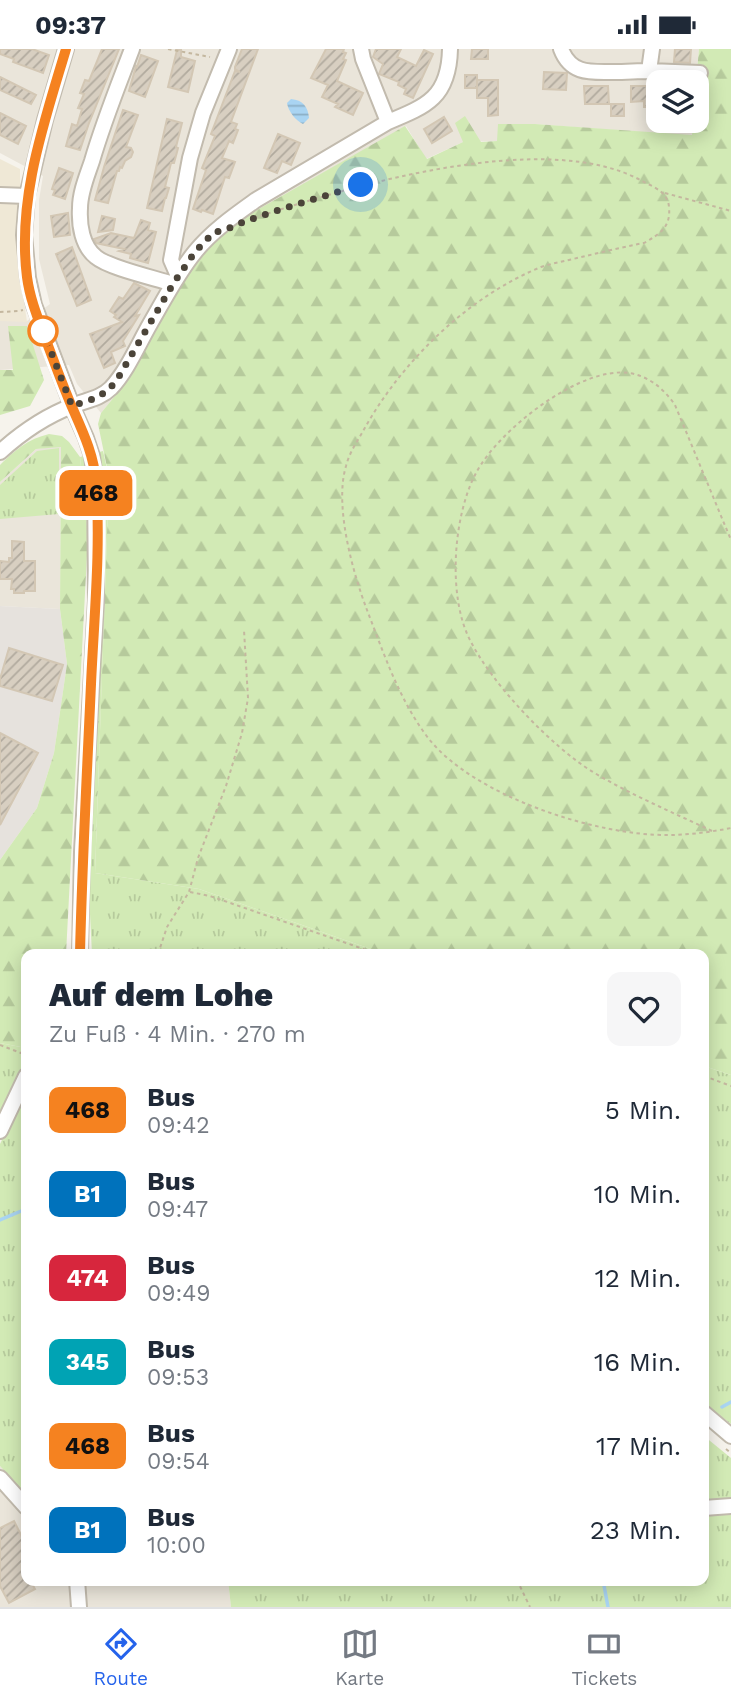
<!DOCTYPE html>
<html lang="de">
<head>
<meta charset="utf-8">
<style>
	:root { --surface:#fff; --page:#f6f6f7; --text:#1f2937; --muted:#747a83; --line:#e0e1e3; --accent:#2563eb }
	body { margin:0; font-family:"Work Sans",sans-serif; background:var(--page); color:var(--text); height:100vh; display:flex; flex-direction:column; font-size:26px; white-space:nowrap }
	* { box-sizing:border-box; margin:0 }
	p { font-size:23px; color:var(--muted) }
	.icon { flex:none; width:38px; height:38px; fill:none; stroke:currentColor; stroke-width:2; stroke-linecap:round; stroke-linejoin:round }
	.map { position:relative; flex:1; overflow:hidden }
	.sheet { position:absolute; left:21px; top:900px; width:688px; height:637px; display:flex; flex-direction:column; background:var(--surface); border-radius:14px; box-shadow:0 4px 18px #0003 }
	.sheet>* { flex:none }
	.badge { padding:0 14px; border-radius:10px; font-size:24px; line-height:46px }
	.fabs { position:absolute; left:646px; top:21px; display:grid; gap:14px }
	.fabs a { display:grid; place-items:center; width:63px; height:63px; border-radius:14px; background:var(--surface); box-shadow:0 4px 18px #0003; font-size:35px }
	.you { position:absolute; width:35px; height:35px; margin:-18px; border:5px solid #fff; border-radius:50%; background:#1a73e8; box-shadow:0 0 0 10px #1a73e833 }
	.map>.badge { position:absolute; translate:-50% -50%; box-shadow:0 0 0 4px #fff }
	.round { display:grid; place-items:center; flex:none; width:74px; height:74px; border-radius:14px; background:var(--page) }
	.headline { display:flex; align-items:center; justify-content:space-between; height:119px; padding:0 28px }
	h1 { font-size:33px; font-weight:800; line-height:52px }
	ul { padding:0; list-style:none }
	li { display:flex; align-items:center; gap:21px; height:84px; padding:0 28px }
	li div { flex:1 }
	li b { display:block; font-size:26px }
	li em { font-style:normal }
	li .badge { min-width:77px; font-weight:700; text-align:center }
	.status { display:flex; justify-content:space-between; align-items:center; height:49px; padding:0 35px; background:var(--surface); direction:ltr }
	.status svg { height:19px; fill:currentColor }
	.tab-bar { display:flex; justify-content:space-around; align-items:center; height:98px; border-top:2px solid var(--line); background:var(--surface); font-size:19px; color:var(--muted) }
	.tab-bar a { display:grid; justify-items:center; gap:4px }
	.tab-bar .selected { color:var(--accent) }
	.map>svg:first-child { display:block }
	.residential { fill:#eae5da }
	.industrial { fill:#e6e2dd }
	.education { fill:#efe8d6 }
	.grass { fill:url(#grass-tufts) }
	.forest { fill:url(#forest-firs) }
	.water { fill:url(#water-rules) }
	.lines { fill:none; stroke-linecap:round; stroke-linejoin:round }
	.stream { stroke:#a9d4f2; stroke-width:3.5 }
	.building { fill:url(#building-hatch); stroke:#d3c7b4; stroke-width:2 }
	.minor-casing { stroke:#c2bbae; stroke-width:18 }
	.path { stroke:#c4b79f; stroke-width:2; stroke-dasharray:3.5 3.5; stroke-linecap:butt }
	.minor { stroke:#fff; stroke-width:14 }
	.line-casing { stroke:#fff; stroke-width:16 }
	.line { stroke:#f58220; stroke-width:10 }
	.walk { stroke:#4b4439; stroke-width:7; stroke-dasharray:0 12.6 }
	.stop-dot { fill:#fff; stroke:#f58220; stroke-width:3.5 }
</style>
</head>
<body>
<div class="status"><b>09:37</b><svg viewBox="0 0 49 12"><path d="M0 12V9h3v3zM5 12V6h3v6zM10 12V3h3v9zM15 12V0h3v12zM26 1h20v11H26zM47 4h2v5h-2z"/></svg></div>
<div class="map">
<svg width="731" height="1558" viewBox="0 0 731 1558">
	<defs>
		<pattern id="grass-tufts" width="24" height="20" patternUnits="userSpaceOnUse" patternTransform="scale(1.75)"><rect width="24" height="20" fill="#d2eab5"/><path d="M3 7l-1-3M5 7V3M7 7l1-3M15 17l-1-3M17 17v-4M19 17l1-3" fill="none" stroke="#b6ca9c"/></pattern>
		<pattern id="forest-firs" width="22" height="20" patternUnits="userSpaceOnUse" patternTransform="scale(1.75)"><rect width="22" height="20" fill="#d2eab5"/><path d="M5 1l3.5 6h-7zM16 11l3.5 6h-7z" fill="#b6ca9c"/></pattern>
		<pattern id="water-rules" width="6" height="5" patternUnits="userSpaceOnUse" patternTransform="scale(1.75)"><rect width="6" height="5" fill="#a9d4f2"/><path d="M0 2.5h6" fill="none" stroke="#8caec5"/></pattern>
		<pattern id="building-hatch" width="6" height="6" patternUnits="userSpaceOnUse" patternTransform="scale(1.75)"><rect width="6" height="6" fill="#d8cfc1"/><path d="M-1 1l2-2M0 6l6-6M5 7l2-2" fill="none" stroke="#b1aa9e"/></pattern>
	</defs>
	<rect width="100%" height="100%" fill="#f6f3ec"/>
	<path class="residential" d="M0,0H699L696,33H658V72H693L692,87L535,75L498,76V92L463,93L426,110L406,77L176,243L128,331L101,364L77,335L69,316L0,321V272H27L50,255L39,210V151L43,127L0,104Z
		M61,397L60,560L0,557V433L36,400Z
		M0,1417L26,1446V1531H228L231,1558H0Z"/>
	<path class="industrial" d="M0,557L60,560L67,615L54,704L37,759L0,811Z"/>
	<path class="education" d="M0,110L20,120V224L27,273L0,272Z"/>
	<path class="grass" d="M59,399V465L0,470V436L37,402Z
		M103,402L109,428L95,824L199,840L385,905H92L88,825V487L80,408Z
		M0,994L26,999V1012L0,1070Z
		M704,1017L731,1026V1375L704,1354Z
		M26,1041V1446L0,1417V1095Z
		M704,1387L731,1409V1558H231L228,1531H704Z"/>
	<path class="forest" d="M699,0H731V1026L704,1017V905H385L199,840L95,824L109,428L98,375L101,364L128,331L176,243L222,181L405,77L427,110L463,93L455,74L465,67L481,93L497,92L498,75H535L692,86L693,72H696V33Z
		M8,277H27L44,331L30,357L0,366V321H13Z
		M49,385L62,387L69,393L80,408L88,487L66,905H26V999L0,994V811L37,759L54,704L67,615L60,560L61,398L36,400L0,433V416C15,401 28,390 49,385Z"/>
	<path class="water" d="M291,50C303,51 308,58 309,69L303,75C296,72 288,62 287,54Z"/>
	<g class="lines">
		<path class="stream" d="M0,1171L26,1160
			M722,1358L731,1353
			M603,1531L608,1558"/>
	</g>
	<path class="building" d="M0,0H32L49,6L43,24L13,13L14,10L0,5Z
		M102,0H119L89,74L80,101L66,97L72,75L77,77L82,60L78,59L84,45L80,44L85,31L89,32Z
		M242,0H258L231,73L237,75L235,80L238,81L233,94L229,92L222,109L235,113L229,129L225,128L213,165L202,161L201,163L193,160L206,121L202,119L215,87L211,85L235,22L240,23L235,20V18Z
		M326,0H344L343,3L346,4L343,10L346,11L337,32L363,44L353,66L335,58L338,55L322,48L328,36L311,29Z
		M376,0H401L397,8L416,17L424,1L433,5L413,49L404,45L406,40L398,36L399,33L379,25L383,15L373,8Z
		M472,0H488V10H471Z
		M675,0H691L690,14L674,13Z
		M177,1H181V8L195,12L188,43L168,38Z
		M141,6L158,12L145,48L129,42L136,17L137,18Z
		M544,23L567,24L566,41L543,40Z
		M465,26H477V39H465Z
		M0,28L36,46L31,55L0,41Z
		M477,31H498V66L488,67V49H477Z
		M584,37H608L609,55H585Z
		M631,37H654V58H644V52L631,53Z
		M611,55H624V67H611Z
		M123,61L138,66L126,98L131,99L133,103L131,108L125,112L122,119L120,118L119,122H117L108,154L95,151L104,118Z
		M0,64L26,77L18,95L0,86Z
		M444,68L452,82L432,94L424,80Z
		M167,70L182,74L176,98L178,99L177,103L174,114H171L165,138L169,139L166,149H165L162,162L147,159Z
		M278,85L300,94L291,116L282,112L277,124L264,119Z
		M59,119L73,124L65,150L53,146L55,141L52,140Z
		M68,164L70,186L54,188L51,167Z
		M102,167L115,170L113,181L98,183Z
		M141,171L150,174L148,181L156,183L148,214L130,209L131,205L119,202L124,200L96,194L94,190L111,184L134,189Z
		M72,198L91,251L77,257L56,205Z
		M134,234L150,242L135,267L139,266L123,292L125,297L111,303L115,314L104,319L90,285L122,273L114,268L116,266L110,262L119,248L123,250Z
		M12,492L24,493V512H35V542H24V544H14V540H11L12,530H0V512L9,513V509H12Z
		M9,599L63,616L52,652L0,637V630Z
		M0,684L38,704L0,776Z
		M14,1472L26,1496V1531H30L35,1540L9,1554L0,1537V1479Z"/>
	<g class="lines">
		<defs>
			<path id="minor" d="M66,0L45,71L30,134L27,147L24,186L28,229L34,256L72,357L86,389L92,407L95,430L96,552L82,803L80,905
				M132,0C118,37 103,74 92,112C87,127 80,143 80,159C79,176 82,197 96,208C109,219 155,229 173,235
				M361,0L363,10L388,73
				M561,0C571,26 591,23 614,23C626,23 638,22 649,22L652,0
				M649,22L700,24
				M0,146L27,147
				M178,227L171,211L190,109L203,64L229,0
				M0,403C21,384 46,367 72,357C86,351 100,350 111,339C127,322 138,296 150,275C164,251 177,225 195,203C212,182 235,166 256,151L388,73C427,57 449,48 450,0
				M0,1082L26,1027
				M704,1364L731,1387
				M0,1429L26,1458
				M704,1459L731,1457
				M77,1531L79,1558"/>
		</defs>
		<use href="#minor" class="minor-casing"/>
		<path class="path" d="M168,0L210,8
			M665,144L731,162
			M254,169C354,136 548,78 644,133C656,139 668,144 669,158C671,178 660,185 644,194C622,198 599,204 577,209C565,212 553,214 541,218C467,248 400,314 362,384C356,394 349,405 346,417C334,457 353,524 367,561C384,605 400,653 429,690C474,747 597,787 668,786C689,786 710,783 731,779
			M0,263L19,262L23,261
			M712,782C672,763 631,746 593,723C552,698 493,636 471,593C447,549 453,467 476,424C498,382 579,317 629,324C649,327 664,340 675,356L731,491
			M190,843L210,847L378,905
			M158,905L167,878L189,843L198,809L226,737L242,684L248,649L244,581
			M0,996L26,1006
			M704,1027L731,1037
			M726,1400L731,1404
			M517,1531L530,1558"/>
		<use href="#minor" class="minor"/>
	</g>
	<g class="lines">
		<defs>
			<path id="line" d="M66,0C44,74 17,150 27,228C30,251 39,272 47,294C55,315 63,337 72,358C83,383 94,406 96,433C101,500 94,568 91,635C87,725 82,815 80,905"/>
		</defs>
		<use href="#line" class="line-casing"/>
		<use href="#line" class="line"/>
		<path class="walk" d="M43,282L72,357C93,350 105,348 118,329L173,235L195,203L214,183L222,182L246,172L288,158L361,136"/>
	</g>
	<circle class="stop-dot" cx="43" cy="282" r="14"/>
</svg>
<div class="fabs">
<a><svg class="icon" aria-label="layers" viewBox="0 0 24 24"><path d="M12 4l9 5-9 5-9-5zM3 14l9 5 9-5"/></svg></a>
</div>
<div class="you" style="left:361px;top:136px"></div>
<b class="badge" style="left:96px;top:444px;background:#f58220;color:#111">468</b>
<section class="sheet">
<div class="headline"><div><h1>Auf dem Lohe</h1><p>Zu Fuß · 4 Min. · 270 m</p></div><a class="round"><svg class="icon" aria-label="heart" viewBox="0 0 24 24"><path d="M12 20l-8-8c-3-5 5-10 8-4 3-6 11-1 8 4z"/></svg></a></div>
<ul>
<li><span class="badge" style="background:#f58220;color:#111">468</span><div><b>Bus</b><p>09:42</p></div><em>5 Min.</em></li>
<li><span class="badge" style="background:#0072bc;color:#fff">B1</span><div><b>Bus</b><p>09:47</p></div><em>10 Min.</em></li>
<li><span class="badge" style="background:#d7263d;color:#fff">474</span><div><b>Bus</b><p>09:49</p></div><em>12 Min.</em></li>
<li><span class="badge" style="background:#00a3b4;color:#fff">345</span><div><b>Bus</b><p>09:53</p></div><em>16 Min.</em></li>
<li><span class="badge" style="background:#f58220;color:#111">468</span><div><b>Bus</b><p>09:54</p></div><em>17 Min.</em></li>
<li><span class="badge" style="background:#0072bc;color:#fff">B1</span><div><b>Bus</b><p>10:00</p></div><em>23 Min.</em></li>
</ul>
</section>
</div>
<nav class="tab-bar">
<a class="selected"><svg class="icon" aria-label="directions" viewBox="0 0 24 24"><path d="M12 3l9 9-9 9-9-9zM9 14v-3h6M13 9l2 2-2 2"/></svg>Route</a>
<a><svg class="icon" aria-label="map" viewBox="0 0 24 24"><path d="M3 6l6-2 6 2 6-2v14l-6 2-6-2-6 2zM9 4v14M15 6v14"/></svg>Karte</a>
<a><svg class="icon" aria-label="tickets" viewBox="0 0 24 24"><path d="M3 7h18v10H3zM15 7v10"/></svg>Tickets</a>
</nav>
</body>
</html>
